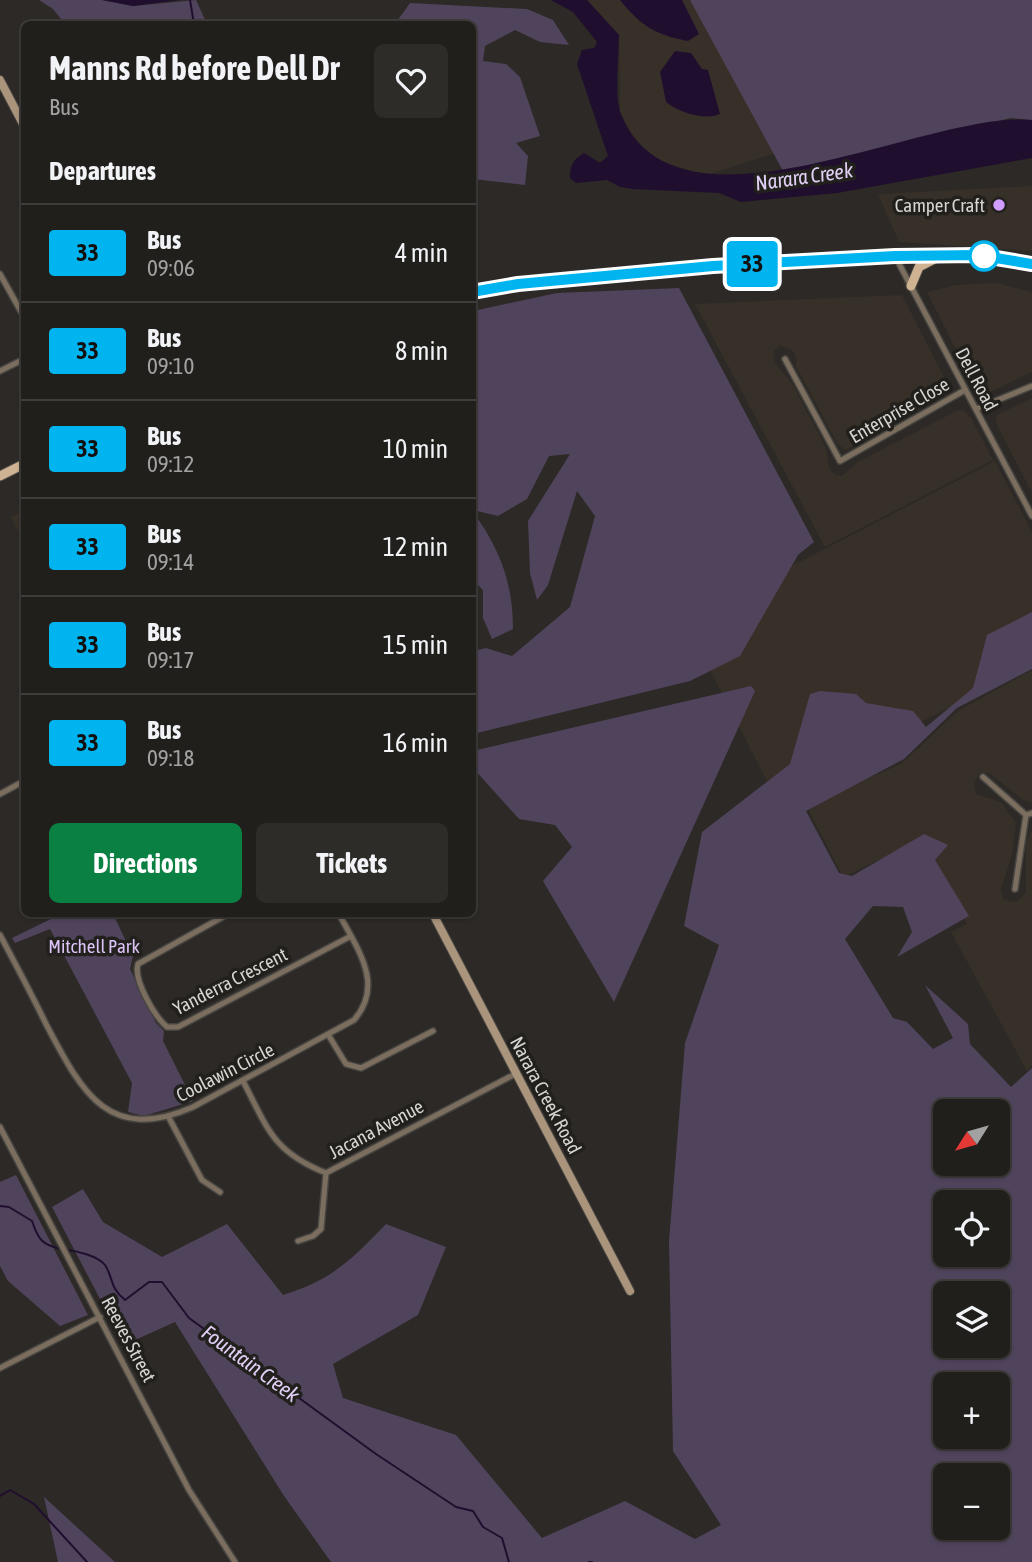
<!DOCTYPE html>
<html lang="en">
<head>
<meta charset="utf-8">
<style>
	:root { --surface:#211f1c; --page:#2d2c29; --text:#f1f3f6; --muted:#a2a2a3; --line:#3e3d3b; --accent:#0b8043 }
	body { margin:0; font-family:"Asap Condensed",sans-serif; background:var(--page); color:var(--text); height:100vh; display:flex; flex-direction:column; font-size:26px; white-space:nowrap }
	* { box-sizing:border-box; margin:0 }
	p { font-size:23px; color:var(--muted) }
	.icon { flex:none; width:38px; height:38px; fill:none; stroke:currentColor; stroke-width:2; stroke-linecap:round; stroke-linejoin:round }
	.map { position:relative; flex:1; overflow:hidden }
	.details { position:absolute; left:21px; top:21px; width:455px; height:896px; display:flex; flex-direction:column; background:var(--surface); border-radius:10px; box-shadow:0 2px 5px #0004,0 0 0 2px var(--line) }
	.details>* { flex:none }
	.badge { padding:0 14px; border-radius:5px; font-size:24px; line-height:46px }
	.needle { width:46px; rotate:233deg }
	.tools { position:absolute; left:933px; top:1099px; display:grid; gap:14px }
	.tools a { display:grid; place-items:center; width:77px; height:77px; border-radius:10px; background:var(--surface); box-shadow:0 2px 5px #0004,0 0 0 2px var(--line); font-size:35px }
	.map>.badge { position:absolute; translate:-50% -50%; box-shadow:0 0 0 4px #fff }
	h2 { padding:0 28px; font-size:26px; line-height:63px }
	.round { display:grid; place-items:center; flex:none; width:74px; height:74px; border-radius:10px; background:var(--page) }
	.overview { display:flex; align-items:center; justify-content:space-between; height:119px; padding:0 28px }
	h1 { font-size:33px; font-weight:700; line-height:52px }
	.cta { display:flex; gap:14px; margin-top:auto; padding:14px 28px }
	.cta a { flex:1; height:80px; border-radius:10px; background:var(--accent); color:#fff; font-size:28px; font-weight:700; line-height:80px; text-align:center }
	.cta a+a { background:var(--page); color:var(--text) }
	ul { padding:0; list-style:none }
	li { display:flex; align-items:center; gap:21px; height:98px; padding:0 28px; border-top:2px solid var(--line) }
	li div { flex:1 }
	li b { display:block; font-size:26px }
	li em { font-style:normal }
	li .badge { min-width:77px; font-weight:700; text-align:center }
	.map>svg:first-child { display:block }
	.built { fill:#373028 }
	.green { fill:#50445c; fill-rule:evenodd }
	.water { fill:#200e2f }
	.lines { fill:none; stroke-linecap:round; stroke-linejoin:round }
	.stream { stroke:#200e2f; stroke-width:2 }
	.street-casing { stroke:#474542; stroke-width:8 }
	.secondary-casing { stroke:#474542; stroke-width:10 }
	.primary-casing { stroke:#474542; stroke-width:11 }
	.street { stroke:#7b6e5e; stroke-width:5 }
	.secondary { stroke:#aa947b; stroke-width:8 }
	.primary { stroke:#ceb291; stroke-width:9 }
	.line-casing { stroke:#fff; stroke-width:16 }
	.line { stroke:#00b5ef; stroke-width:10 }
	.poi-dot { fill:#d09dff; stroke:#22201c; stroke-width:2.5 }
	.stop-dot { fill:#fff; stroke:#00b5ef; stroke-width:3.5 }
	.labels { text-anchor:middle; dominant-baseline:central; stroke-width:7; stroke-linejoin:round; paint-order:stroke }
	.poi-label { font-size:19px; fill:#d7d5d3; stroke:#22201c; text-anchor:end }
	.street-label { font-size:19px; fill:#d7d5d3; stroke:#22201c }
	.park-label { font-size:19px; fill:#ddc4f8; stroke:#22201c }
	.water-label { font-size:21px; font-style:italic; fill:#e1cff6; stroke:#22201c }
</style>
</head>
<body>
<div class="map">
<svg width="1032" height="1562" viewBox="0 0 1032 1562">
	<rect width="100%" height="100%" fill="#2c2926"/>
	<path class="built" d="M587,0H701L779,152L706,175L656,160L634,139L620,112L619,35Z
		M1032,186V251L899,242L878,194Z
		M996,283L1032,292V372L988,393L976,389L927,292L956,285Z
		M902,295L951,391L846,450L838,445L796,366L797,360L793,351L780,345L773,352L775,363L793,385L826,448L829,469L835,475L842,476L858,462L958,410L964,411L971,418L993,460L825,547L695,304Z
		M1032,398V493L996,423L997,415Z
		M995,461L1032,532V665L775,797L685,621Z
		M24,510V544L11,517Z
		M1032,670V803L1023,800L989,773L980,774L974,783L976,794L1001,802L1016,823L1012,854L1001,890L1004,900L1016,902L1026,893V842L1032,829V1065L1027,1071L951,932L967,924L923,839L843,877L807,807L902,763L958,711Z"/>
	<path class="green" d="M39,0H102L133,6L196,0L207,24H65L53,9Z
		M690,0H1032V120L1011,118L783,171Z
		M410,3L527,9L553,20L569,45L540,42L515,30L485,46L483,61L506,64L520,77L540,136L516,143L528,156L525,185L473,179L472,24H395Z
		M679,288L814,542L798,555L740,656L690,681L473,734V651L486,648L512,656L570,607L595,516L577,491L548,585L537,600L530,573L528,521L570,454L549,456L527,499L498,516L473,510V311L557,293Z
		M473,512C500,549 513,583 513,629L492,639L483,618V590L473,580Z
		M1032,612V669L957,708L904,759L806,811L839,873L852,876L924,834L948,845L935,860L969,916L897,957L912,932L903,907L873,906L845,939L893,1018L907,1022L933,1049L953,1038L925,985L968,1024L970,1044L1011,1087L1032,1068V1562H331L284,1496L175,1322L124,1345L52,1207L83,1189L103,1222L162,1257L227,1224L283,1295C332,1280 351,1260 386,1224L446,1247L418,1315L333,1364L343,1398L456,1435L542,1538L625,1501L695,1539L721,1525L673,1451L669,1241L685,1043L719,945L684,926L702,832L790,764L810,694L820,691L856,694L866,703L913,711L926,727L973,688L987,635ZM945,1111H998V1164H945ZM945,1202H998V1255H945ZM945,1293H998V1346H945ZM945,1384H998V1437H945ZM945,1475H998V1528H945Z
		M751,686L755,691L614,1002L543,881L572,847L555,825L519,819L473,768V751Z
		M61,914H113L133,956L130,969L156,1023L164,1031L163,1041L193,1101L144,1116L128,1112L132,1083L50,929L15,943L12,938Z
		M16,1175L88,1315L60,1326L8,1281L0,1266V1182Z
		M44,1497L115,1562H58Z"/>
	<path class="water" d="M102,0H179L133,6Z
		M551,0H587L619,35C619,55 614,96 621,114C677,252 928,109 1032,120V158L837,193L741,202L719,193L632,189L620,187L607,180L576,183L570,178C570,165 573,160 584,153L600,163L608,156L577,64L582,50L594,48L597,42L573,12Z
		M620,0H682L699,34L688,41C655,35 640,25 620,0Z
		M675,51L691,53L702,69L708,70L720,114C705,121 678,112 666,102L660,72Z"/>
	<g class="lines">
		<path class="stream" d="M190,0L194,24
			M0,1206L9,1207L32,1221C38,1239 42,1245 61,1249
			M67,1250C77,1251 98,1256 105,1265C114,1279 109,1287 125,1300L149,1282H162L189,1318L376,1454L456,1507L473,1511L483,1527L502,1538L509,1562
			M0,1496L10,1490L34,1504L87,1562
			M589,1562H592"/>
		<defs>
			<path id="street" d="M895,256L1032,516
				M0,274L24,317
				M785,359L840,461L965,390
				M0,371L24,359
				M976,409L1032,386
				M983,777L1026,815
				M0,794L24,781
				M1015,889L1026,815L1032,813
				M228,914L138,964C133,980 155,1017 167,1027H178L351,936
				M0,935C16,965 32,995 47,1026C82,1092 108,1144 193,1107L354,1020C385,985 357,948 339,914
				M329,1036L346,1064L361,1068L433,1031
				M243,1081C268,1129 273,1152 326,1173L517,1073
				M168,1116L202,1180L220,1192
				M0,1127L189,1490L235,1562
				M298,1241L313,1236L321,1229L326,1173
				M0,1368L100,1317"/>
			<path id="secondary" d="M0,80L24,126
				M433,914L630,1291"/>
			<path id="primary" d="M911,286L919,267L940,256
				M472,292L518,284L713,266L895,256L978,255L1032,264
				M0,476L24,464"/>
		</defs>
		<use href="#street" class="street-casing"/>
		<use href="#secondary" class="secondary-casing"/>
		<use href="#primary" class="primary-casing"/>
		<use href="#street" class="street"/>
		<use href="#secondary" class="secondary"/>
		<use href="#primary" class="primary"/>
	</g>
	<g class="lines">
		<defs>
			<path id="line" d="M472,292L518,284L713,266L895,256L978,255L1032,264"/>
		</defs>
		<use href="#line" class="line-casing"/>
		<use href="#line" class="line"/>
	</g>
	<circle class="poi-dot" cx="999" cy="205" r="7"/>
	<circle class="stop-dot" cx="984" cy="256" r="14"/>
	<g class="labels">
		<g class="poi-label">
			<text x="985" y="205">Camper Craft</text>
		</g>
		<g class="street-label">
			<text transform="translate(977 379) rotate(62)">Dell Road</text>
			<text transform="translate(899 410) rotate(-30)">Enterprise Close</text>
			<text transform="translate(230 981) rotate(-27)">Yanderra Crescent</text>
			<text transform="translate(225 1072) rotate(-27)">Coolawin Circle</text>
			<text transform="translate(546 1095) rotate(62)">Narara Creek Road</text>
			<text transform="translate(376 1129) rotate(-28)">Jacana Avenue</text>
			<text transform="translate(129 1339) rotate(62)">Reeves Street</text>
		</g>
		<g class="park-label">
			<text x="94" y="946">Mitchell Park</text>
		</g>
		<g class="water-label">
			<text transform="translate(804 176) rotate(-8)">Narara Creek</text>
			<text transform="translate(251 1363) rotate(36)">Fountain Creek</text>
		</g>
	</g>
</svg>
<div class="tools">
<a><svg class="needle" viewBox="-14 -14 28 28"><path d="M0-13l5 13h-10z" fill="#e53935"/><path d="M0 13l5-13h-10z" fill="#a2a2a3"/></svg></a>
<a><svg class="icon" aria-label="locate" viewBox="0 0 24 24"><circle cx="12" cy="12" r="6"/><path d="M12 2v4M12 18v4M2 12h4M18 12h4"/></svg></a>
<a><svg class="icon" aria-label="layers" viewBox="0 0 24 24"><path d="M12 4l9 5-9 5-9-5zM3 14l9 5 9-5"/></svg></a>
<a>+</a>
<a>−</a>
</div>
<b class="badge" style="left:752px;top:264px;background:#00b5ef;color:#111">33</b>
<section class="details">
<div class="overview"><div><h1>Manns Rd before Dell Dr</h1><p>Bus</p></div><a class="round"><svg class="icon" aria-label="heart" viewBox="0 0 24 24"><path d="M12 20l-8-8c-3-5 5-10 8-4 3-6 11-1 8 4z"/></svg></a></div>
<h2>Departures</h2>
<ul>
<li><span class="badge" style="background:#00b5ef;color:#111">33</span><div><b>Bus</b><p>09:06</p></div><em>4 min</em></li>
<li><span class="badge" style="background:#00b5ef;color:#111">33</span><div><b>Bus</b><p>09:10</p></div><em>8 min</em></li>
<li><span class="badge" style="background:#00b5ef;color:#111">33</span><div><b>Bus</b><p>09:12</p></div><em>10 min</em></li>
<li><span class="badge" style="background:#00b5ef;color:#111">33</span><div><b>Bus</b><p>09:14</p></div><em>12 min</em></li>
<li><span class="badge" style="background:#00b5ef;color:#111">33</span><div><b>Bus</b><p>09:17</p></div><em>15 min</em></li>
<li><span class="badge" style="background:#00b5ef;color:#111">33</span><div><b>Bus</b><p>09:18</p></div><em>16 min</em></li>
</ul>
<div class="cta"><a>Directions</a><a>Tickets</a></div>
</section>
</div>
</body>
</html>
